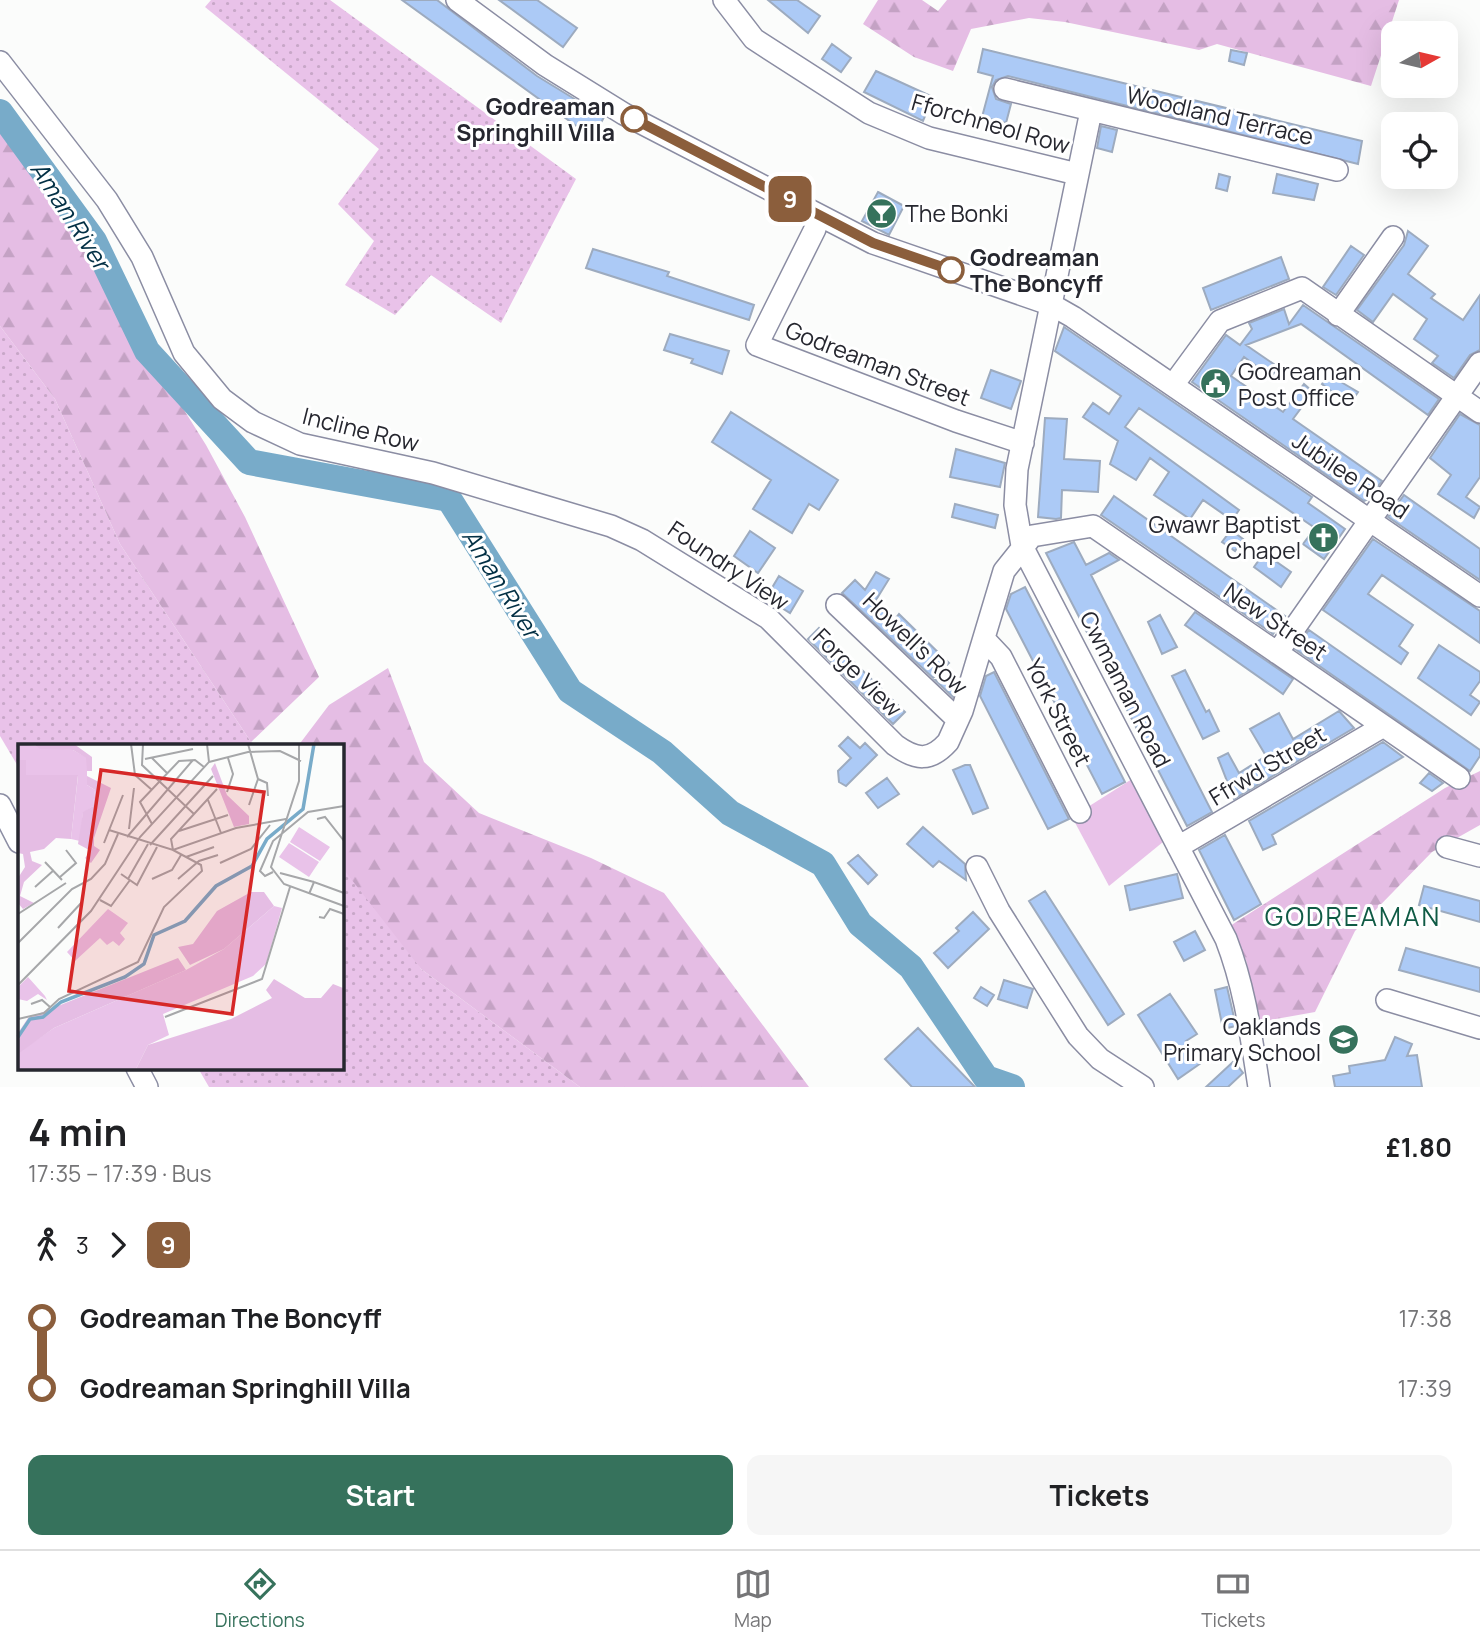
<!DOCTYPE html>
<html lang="en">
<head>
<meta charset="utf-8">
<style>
	:root { --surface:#fff; --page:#f6f6f6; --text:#202124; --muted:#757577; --line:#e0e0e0; --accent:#36725c }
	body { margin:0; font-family:Manrope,sans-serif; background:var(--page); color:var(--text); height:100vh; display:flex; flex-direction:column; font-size:26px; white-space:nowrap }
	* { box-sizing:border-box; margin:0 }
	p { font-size:23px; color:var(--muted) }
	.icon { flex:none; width:38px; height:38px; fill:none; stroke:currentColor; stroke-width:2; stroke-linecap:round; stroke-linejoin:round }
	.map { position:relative; height:1087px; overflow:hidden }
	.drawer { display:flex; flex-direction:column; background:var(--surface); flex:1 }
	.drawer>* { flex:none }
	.badge { padding:0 14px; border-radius:10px; font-size:24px; line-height:46px }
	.needle { width:46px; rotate:82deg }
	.controls { position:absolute; left:1381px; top:21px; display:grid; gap:14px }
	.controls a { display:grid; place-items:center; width:77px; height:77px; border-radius:14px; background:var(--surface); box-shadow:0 7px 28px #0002; font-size:35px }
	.map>.badge { position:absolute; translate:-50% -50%; box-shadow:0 0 0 4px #fff }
	.legs { display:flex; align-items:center; gap:10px; height:77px; padding:0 28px; font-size:23px }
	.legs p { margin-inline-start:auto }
	.headline { display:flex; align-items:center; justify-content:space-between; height:119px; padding:0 28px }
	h1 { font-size:38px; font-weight:700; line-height:52px }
	.button { display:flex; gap:14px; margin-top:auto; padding:14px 28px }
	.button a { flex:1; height:80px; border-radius:14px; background:var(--accent); color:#fff; font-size:28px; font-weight:700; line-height:80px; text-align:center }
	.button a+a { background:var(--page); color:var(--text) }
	ul { padding:0 28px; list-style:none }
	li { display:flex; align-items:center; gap:24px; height:70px; font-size:26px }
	li i { display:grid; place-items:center; width:10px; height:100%; margin:0 9px; background:currentColor }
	li i::after { content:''; width:18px; height:18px; margin:-9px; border:5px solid; border-radius:50%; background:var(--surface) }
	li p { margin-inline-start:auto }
	li:first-child i { background:linear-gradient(#0000 50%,currentColor 0) }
	li:last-child i { background:linear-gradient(currentColor 50%,#0000 0) }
	.dock { display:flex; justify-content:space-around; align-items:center; height:98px; border-top:2px solid var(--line); background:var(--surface); font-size:19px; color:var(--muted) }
	.dock a { display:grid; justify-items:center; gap:4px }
	.dock .selected { color:var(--accent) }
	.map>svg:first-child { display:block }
	.grass { fill:url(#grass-dots) }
	.forest { fill:url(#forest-firs) }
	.park { fill:#e9c2e9 }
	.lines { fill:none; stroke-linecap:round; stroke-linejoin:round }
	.river { stroke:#78abc9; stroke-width:26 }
	.building { fill:#accaf6; stroke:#9dabbf; stroke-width:2 }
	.minor-casing { stroke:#8b8da3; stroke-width:24 }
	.minor { stroke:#fff; stroke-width:21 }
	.line-1-casing { stroke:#fff; stroke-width:16 }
	.line-1 { stroke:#8b5e3c; stroke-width:10 }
	.stop-1-dot { fill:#fff; stroke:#8b5e3c; stroke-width:3.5 }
	.labels { text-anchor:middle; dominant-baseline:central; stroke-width:6; stroke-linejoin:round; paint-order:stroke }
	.stop-label { font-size:23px; font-weight:bold; fill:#26272f; stroke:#fff; text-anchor:end }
	.street-label { font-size:23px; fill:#26272f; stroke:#fff }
	.poi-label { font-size:23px; fill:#26272f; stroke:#fff; text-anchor:start }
	.water-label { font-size:24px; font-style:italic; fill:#022f44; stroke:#fff }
	.quarter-label { font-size:26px; letter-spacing:2px; fill:#105b45; stroke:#fff }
	.inset-river { fill:none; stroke:#78abc9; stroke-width:3.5 }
	.inset-road { fill:none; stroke:#a6a7a9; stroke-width:2 }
	.view { fill:#d62828; fill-opacity:0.15; stroke:#d62828; stroke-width:3.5 }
	.inset-edge { fill:none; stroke:#26272f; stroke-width:3.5 }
</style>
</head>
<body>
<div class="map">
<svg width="1480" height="1087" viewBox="0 0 1480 1087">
	<defs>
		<pattern id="grass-dots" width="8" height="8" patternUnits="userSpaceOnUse" patternTransform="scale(1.75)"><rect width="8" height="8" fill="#e9c2e9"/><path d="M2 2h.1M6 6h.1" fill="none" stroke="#c8a7c8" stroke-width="1.8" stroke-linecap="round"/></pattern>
		<pattern id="forest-firs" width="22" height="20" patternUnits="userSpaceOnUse" patternTransform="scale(1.75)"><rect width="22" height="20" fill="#e5bde4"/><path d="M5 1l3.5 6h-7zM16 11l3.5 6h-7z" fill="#c4a2c4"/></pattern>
	</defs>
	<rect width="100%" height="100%" fill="#fbfcfb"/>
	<path class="grass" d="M211,0H330L576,179L501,323L431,275L395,315L345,285L374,241L338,204L379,149L205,7Z
		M0,326L55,399L120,544L251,742L258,746H19V768L0,736Z
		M341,847L421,969L580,1087H209L198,1068H341Z"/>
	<path class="forest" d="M878,0H922L938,11L947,0H1399L1371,86L1217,44L1199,50L1065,22L1029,18L971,29L953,71L914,57L863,24Z
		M0,112L94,241L147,351L206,445L245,517L319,677L251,742L120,544L55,399L0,326Z
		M388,668L424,762L479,813L591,858L664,893L809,1087H580L421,969L341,866V746H298L329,705Z
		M1480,771V825L1432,852L1355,931L1315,1012L1259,1022L1246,960L1230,926L1445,788Z"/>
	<path class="park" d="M1132,779L1163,842L1109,886L1072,817Z"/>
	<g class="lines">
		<path class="river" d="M0,112L94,241L147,351L249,462L449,499L570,691L662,752L730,813L823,864L860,924L911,967L986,1078L1012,1087"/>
	</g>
	<path class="building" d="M402,0H437L537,76L604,117L593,138Z
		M499,0H537L577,28L563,47Z
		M768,0H797L820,16L808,33Z
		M832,44L851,58L841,72L822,59Z
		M983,49L1362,141L1358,164L1008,76L996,80L992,87L996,99L1011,104L1006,123L982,117L993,76L978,72Z
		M1231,50L1247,53L1244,65L1229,61Z
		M876,71L933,97L923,121L864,92Z
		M1101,126L1117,130L1112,152L1097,148Z
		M1219,174L1230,177L1227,191L1216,188Z
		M1277,174L1318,184L1314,200L1273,193Z
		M878,192L904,206L889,235L862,221Z
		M1408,231L1428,246L1408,274L1435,294L1431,298L1463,320L1480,295V350L1470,355L1454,378L1432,363L1438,356L1414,339L1427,319L1393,294L1373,322L1357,310L1404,245Z
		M1351,246L1364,255L1336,295L1323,287Z
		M593,249L669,272L667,276L754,305L749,320L586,268Z
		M1281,257L1289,279L1211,310L1203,288Z
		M1303,305L1439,399L1428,415L1301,324L1246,345L1278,367L1271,377L1244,357L1231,376L1283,412L1304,384L1313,392L1293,419L1382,481L1368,499L1364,501L1192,382L1226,335L1240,345L1252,329L1249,323L1284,309L1289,324Z
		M1064,327L1312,497L1308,503L1345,529L1324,559L1303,544L1315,528L1139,408L1125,427L1239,510L1232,520L1203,500L1190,519L1154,495L1169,472L1150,458L1136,480L1110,464L1118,441L1083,417L1093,403L1109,414L1121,396L1055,351Z
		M670,334L729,351L722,374L691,363L693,359L664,350Z
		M991,370L1021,381L1011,409L981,398Z
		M1329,375L1358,392L1349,405L1322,384Z
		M731,412L838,480L819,510L809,504L792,533L753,509L771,480L712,442Z
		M1460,414L1480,425V477L1466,497L1480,507L1474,518L1438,494L1451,475L1430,458Z
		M1045,418L1067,419L1064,459L1100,461L1098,492L1062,490L1061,518L1056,519L1038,517Z
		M956,449L1005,463L1000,487L950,477Z
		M1404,495L1480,549V580L1388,517Z
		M1114,496L1285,616L1273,634L1101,515Z
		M955,504L998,515L995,528L952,517Z
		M1231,530L1243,539L1235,551L1222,542Z
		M750,531L775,548L758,573L734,556Z
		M1373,539L1480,611V643L1382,575L1368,594L1413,625L1399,646L1408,653L1401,664L1323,610Z
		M1074,542L1086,565L1109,553L1119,560L1091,575L1212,812L1187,826L1046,553Z
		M1264,553L1291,572L1281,587L1254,567Z
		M876,572L889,579L876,600L895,619L899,614L949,663L933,678L842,593L855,580L865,590Z
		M779,576L803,591L790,613L766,598Z
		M1025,587L1125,782L1102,794L1006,609L1011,594Z
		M1195,612L1293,679L1283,694L1185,625Z
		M1160,615L1177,647L1162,654L1148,622Z
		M819,628L905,712L893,724L808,639Z
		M1309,630L1480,750V756L1470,771L1295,649Z
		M1439,645L1480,672V681L1470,695L1480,702L1471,715L1418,678Z
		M1185,670L1206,712L1209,710L1219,731L1203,739L1172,676Z
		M994,672L1069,819L1048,829L980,696L986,676Z
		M935,680H958L953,697Z
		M1339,711L1354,728L1234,799L1218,758L1228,753L1239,773L1266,756L1250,729L1279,713L1293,739Z
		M848,737L860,748L865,743L877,755L846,786L839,782L838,771L851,758L839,746Z
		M1383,742L1403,757L1272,835L1276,844L1263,850L1249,821Z
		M965,765H970L988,808L973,814L953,770Z
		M1429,773L1443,783L1432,791L1420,783Z
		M887,778L899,794L878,808L866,793Z
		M923,827L965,864L966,880L939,861L933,867L907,844Z
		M1225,835L1261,904L1234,920L1199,850Z
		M858,855L877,875L868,884L848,863Z
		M1177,874L1183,898L1130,910L1125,886Z
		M1424,886L1480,901V922L1419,905Z
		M1045,891L1124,1014L1108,1025L1029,901Z
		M973,912L989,929L948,968L934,953L959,931L956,928Z
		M1195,931L1205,950L1184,961L1174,942Z
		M1406,948L1480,968V992L1399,970Z
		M1004,980L1033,989L1027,1008L998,999Z
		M981,987L994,995L987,1006L974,998Z
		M1227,987L1236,1026L1223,1029L1215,990Z
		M1170,994L1197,1034L1186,1041L1201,1063L1178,1079L1138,1015Z
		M918,1028L975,1087H912L885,1059Z
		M1395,1037L1412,1044L1407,1056L1417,1055L1422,1087H1335L1333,1076L1350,1073L1349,1066L1385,1060Z
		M1234,1061L1243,1073L1228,1087H1206Z"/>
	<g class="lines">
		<defs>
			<path id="minor" d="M457,0L545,65L624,114L873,243L1052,305L1073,317L1480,596
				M724,0L754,39L869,113L929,138L1077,174
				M0,62L107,200L142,257L184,353L222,399L253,422L300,444L433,473L611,526L642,540L768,618L895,745C916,760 930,762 948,742L962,711L1004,571L1032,536L1093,526L1459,778
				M1005,89L1337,170
				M1091,111L1017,469L1015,505L1022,546L1226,939C1245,988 1251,1036 1259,1087
				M815,229L757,345L956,421L1023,443
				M1338,315L1393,237
				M1173,385L1220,321L1302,288L1480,412
				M837,605L958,720
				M985,640L1001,657L1080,812
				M1277,653L1480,363
				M0,805L19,842
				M1178,847L1382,727
				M1447,847L1480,856
				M977,867L999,911L1078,1036L1100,1059L1143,1087
				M1387,1000L1480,1028
				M137,1068L147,1087"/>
		</defs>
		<use href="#minor" class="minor-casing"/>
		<use href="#minor" class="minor"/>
	</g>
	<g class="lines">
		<defs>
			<path id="line-1" d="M634,119L873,243L951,270"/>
		</defs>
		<use href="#line-1" class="line-1-casing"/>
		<use href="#line-1" class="line-1"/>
	</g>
	<defs>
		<symbol id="bar-disc" viewBox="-11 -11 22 22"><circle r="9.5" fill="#36725c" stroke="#fff"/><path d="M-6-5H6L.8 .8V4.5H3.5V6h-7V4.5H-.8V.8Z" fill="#fff"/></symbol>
		<symbol id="civic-disc" viewBox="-11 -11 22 22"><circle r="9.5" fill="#36725c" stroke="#fff"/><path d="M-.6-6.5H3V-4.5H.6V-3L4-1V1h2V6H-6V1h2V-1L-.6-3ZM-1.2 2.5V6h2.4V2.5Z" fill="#fff"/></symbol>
		<symbol id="church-disc" viewBox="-11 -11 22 22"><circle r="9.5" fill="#36725c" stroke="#fff"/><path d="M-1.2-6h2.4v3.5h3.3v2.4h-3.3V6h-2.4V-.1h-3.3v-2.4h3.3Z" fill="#fff"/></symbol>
		<symbol id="school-disc" viewBox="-11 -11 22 22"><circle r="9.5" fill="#36725c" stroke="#fff"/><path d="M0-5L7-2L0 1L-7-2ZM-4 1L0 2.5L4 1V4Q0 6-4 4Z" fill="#fff"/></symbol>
	</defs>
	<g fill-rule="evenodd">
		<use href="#bar-disc" x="864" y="196" width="35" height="35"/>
		<use href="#civic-disc" x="1198" y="366" width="35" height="35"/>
		<use href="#church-disc" x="1306" y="520" width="35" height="35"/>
		<use href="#school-disc" x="1326" y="1022" width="35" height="35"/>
	</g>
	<g class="stop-1-dot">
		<circle cx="634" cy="119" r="12"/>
		<circle cx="951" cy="270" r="12"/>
	</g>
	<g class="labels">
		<g class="stop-label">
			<text x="615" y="106">Godreaman<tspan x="615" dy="26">Springhill Villa</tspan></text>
			<text x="970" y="257" text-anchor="start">Godreaman<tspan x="970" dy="26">The Boncyff</tspan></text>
		</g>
		<g class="street-label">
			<text transform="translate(1220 115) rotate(13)">Woodland Terrace</text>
			<text transform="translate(991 123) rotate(16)">Fforchneol Row</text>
			<text transform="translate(878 363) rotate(21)">Godreaman Street</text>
			<text transform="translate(361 429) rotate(14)">Incline Row</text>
			<text transform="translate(1351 475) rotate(34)">Jubilee Road</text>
			<text transform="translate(729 565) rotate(34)">Foundry View</text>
			<text transform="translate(1276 621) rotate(34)">New Street</text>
			<text transform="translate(916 643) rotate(44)">Howell's Row</text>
			<text transform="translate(858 672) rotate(45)">Forge View</text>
			<text transform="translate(1126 689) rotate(63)">Cwmaman Road</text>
			<text transform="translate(1059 712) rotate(63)">York Street</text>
			<text transform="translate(1267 765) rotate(-31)">Ffrwd Street</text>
		</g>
		<g class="poi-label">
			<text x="905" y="213">The Bonki</text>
			<text x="1238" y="371">Godreaman<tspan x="1238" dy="26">Post Office</tspan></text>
			<text x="1301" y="524" text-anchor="end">Gwawr Baptist<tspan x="1301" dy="26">Chapel</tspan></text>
			<text x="1321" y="1026" text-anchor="end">Oaklands<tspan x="1321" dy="26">Primary School</tspan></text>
		</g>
		<g class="water-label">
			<text transform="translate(71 215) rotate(57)">Aman River</text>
			<text transform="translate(502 583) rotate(58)">Aman River</text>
		</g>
		<g class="quarter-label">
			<text x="1353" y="916">GODREAMAN</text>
		</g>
	</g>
	<g transform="translate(18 744)">
		<rect width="326" height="326" fill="#fbfcfb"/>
		<path d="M0,0L55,6L69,14V41L77,46L75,62L65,69L62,97L53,95L60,32L7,31L8,16H0ZM256,162L264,164L248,220L235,232L145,270L151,291L130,301L118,325H0L1,308L36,284L168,226L206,205ZM90,165L110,179L102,189L107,195L101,202L95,197L89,201L82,194L57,217L49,208ZM10,233L27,252L29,256L20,250L9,257L0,255V243Z" fill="#e9c2e9"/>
		<path d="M16,0H56L74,13V27H69L68,14L55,6L22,5ZM0,16H8V31H60L53,95L38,94L26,105L12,108L14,117L24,121L6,138L2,152L16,159L5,165L0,159V134L7,123L5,110L0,109ZM197,19L209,51L231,72V80L216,83L193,25ZM69,32L93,44L76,94V102L82,106L73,119L67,114L73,107L60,100L65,68L75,62L77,46L69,41ZM233,148H246L256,162L206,205L172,221L160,203L175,200L199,167ZM160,214L168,226L36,284L0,310V289L10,274ZM256,235L287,254H303L315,240L325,244V325H118L130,301L213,275L254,254L248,246Z" fill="#e5bde4"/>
		<path d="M281,83L312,103L302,117L272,98ZM271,99L301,118L291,133L261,113Z" fill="#e9c2e9"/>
		<path class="inset-river" d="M0,293L12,275L25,273L43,258L107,233L126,220L136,191L167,177L198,142L234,122L249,95L285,65L296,0"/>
		<path class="inset-road" d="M113,0L117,31L134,46M125,0L124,21L176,70M230,0L240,35L231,61M281,0V37L253,123L266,140L326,162M134,14L149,29M127,15L175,5M191,18L230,8L262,7L283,17M240,35L249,39L250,52M209,48L215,30L210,14M190,56L203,89M299,75L307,73L326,97M134,80L122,58L161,17L177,16L186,23M111,85L116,44M91,86L155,106L218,84L268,75M161,87L210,71M109,93L175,16M86,99L105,51M132,101L195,32M168,113L196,103M27,118L44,136M202,119L233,105L252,81M255,128L247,132L242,127L255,97L290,68L326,62M262,129L296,138M103,130L119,141L139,103M42,133L58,119L48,106M110,135L130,100M134,135L154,126L163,111M160,135L181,117L200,111M17,143L36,126M291,150L296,138L326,149M82,156L93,162L112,136M0,170L48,139M301,173L306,174L312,165L326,170M40,184L64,158M0,199L54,145L73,135L87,120L100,90M0,241L73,167L122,93L191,18L189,0M13,260L24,256L32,263M147,273L244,235L272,143M0,275L26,269L41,255L120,218L146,163L184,127L183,121L155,106L153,95L199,45"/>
		<path class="view" d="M83,26L246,48L214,270L51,247Z"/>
		<rect width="326" height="326" class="inset-edge"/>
	</g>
</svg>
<div class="controls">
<a><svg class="needle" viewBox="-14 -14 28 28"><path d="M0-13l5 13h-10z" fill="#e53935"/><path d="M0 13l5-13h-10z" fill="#757577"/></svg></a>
<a><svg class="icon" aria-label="locate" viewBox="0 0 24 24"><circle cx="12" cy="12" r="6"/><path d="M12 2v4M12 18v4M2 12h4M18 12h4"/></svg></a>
</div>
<b class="badge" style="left:790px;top:199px;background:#8b5e3c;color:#fff">9</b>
</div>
<section class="drawer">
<div class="headline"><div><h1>4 min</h1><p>17:35 – 17:39 · Bus</p></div><b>£1.80</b></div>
<div class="legs"><svg class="icon" aria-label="walk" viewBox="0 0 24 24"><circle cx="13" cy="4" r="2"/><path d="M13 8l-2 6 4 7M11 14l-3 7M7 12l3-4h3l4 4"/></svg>3<svg class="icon" aria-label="forward" viewBox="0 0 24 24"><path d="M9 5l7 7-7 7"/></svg><b class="badge" style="background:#8b5e3c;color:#fff">9</b></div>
<ul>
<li><i style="color:#8b5e3c"></i><b>Godreaman The Boncyff</b><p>17:38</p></li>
<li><i style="color:#8b5e3c"></i><b>Godreaman Springhill Villa</b><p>17:39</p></li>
</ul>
<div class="button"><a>Start</a><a>Tickets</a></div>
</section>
<nav class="dock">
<a class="selected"><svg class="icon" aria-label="directions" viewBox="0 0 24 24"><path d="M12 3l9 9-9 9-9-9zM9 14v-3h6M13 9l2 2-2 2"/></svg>Directions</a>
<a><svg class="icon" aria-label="map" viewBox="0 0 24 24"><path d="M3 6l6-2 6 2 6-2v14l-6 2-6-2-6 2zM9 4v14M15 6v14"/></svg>Map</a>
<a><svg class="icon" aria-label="tickets" viewBox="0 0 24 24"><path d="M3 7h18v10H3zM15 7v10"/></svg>Tickets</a>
</nav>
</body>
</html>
